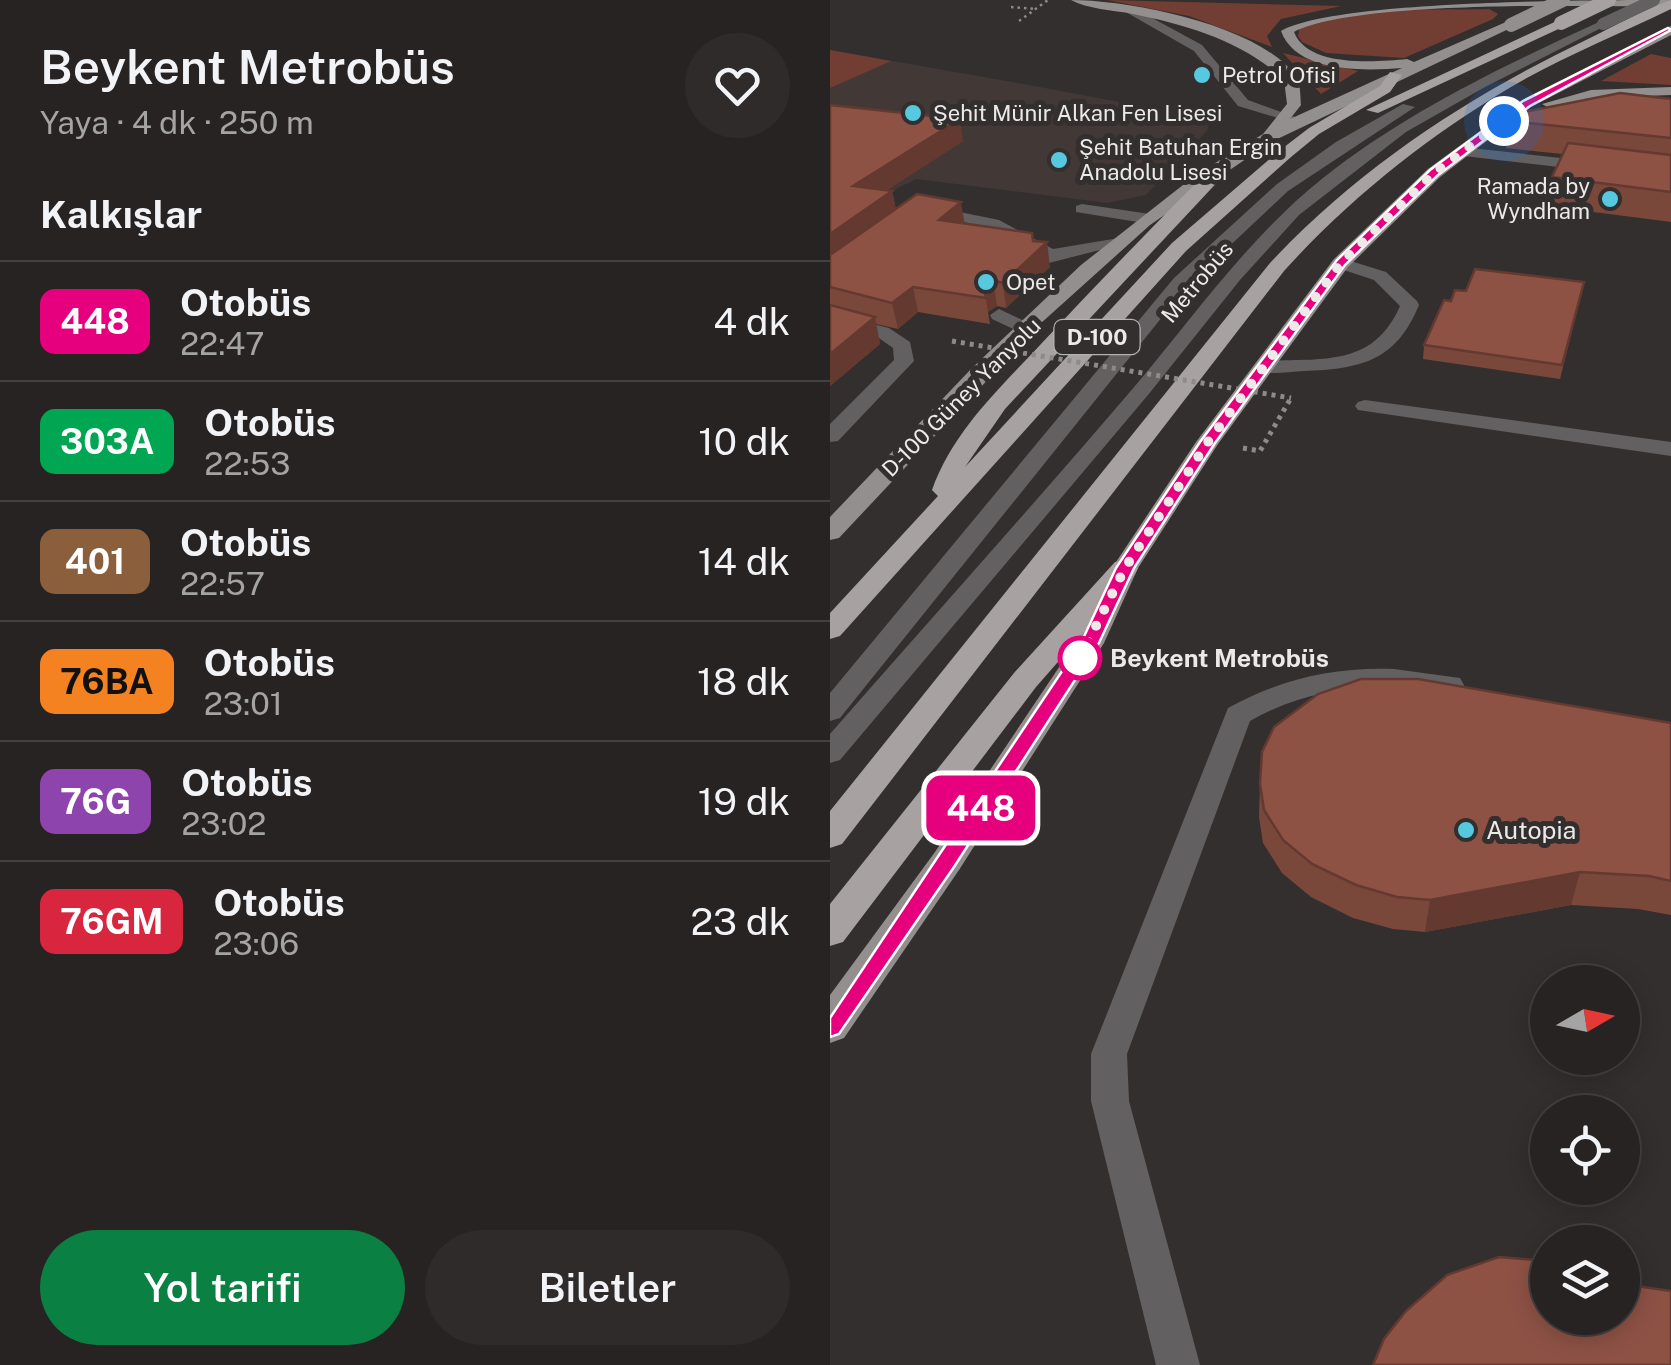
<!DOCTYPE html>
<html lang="tr">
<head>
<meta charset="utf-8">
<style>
	:root { --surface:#262322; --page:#2e2b2a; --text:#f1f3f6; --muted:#a4a4a5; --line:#424040; --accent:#0b8043 }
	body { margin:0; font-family:"Public Sans",sans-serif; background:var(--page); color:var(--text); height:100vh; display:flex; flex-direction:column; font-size:38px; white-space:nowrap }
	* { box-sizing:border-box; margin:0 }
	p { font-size:32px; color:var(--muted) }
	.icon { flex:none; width:55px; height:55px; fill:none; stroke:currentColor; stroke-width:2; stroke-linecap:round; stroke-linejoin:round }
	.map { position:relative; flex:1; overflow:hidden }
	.sheet { display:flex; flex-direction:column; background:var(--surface); width:830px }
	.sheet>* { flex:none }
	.badge { padding:0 20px; border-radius:15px; font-size:35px; line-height:65px }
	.needle { width:65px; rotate:81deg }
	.controls { position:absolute; left:700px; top:965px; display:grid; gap:20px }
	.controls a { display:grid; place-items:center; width:110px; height:110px; border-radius:50%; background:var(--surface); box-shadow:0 5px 25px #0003,0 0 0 2px var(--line); font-size:50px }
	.you { position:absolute; width:50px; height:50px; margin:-25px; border:8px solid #fff; border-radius:50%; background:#1a73e8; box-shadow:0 0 0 15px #1a73e833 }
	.map>.badge { position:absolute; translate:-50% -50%; box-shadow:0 0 0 5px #fff }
	h2 { padding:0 40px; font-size:38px; line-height:90px }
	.round { display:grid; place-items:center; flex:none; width:105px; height:105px; border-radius:52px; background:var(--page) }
	.summary { display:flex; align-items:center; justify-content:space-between; height:170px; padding:0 40px }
	h1 { font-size:48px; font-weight:600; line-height:75px }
	.action { display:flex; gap:20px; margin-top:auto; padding:20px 40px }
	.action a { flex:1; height:115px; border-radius:60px; background:var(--accent); color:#fff; font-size:40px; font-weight:600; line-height:115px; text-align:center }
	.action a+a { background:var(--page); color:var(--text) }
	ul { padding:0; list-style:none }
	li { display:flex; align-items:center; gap:30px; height:120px; padding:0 40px; border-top:2px solid var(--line) }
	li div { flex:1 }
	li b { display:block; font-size:38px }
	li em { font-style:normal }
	li .badge { min-width:110px; font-weight:700; text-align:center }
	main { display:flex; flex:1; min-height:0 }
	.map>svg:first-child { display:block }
	.built { fill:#423836 }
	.green { fill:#723e33 }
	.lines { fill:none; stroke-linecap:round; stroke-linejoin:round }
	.path-far1 { stroke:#8d8a89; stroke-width:2.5; stroke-dasharray:2.5 4; stroke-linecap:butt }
	.path { stroke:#8d8a89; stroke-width:5; stroke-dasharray:4 5; stroke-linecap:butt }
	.lane { fill:#626060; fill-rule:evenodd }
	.street { fill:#626060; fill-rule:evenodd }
	.primary { fill:#938f8e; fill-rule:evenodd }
	.highway { fill:#a7a2a1; fill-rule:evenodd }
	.path-bridge { stroke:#8d8a89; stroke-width:5; stroke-dasharray:4 5; stroke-linecap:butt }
	.lane-bridge { stroke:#626060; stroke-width:12 }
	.primary-bridge { stroke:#938f8e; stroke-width:14 }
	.highway-bridge { stroke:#a7a2a1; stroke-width:14 }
	.wall { fill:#7a473b }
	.shaded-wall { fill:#633930 }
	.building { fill:#8e5245; stroke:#633930; stroke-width:2.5 }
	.line { fill:#e6007e; stroke:#fff; stroke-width:2.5 }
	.walk { stroke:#eceae9; stroke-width:10; stroke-dasharray:0 18 }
	.poi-dot { fill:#56c9e0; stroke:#332f2e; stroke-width:4 }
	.stop-dot { fill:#fff; stroke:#e6007e; stroke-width:5 }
	.labels { text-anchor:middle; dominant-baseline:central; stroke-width:10; stroke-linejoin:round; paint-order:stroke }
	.far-poi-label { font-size:22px; fill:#eceae9; stroke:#332f2e; text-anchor:start }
	.far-street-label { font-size:22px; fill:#eceae9; stroke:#332f2e }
	.shield { fill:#332f2e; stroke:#b4b2b1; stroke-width:2.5 }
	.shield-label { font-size:22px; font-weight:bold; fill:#eceae9 }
	.stop-label { font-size:25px; font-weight:bold; fill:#eceae9; stroke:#332f2e; text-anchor:start }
	.poi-label { font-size:25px; fill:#eceae9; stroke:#332f2e; text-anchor:start }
</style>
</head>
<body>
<main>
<section class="sheet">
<div class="summary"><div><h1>Beykent Metrobüs</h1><p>Yaya · 4 dk · 250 m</p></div><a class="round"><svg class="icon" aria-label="heart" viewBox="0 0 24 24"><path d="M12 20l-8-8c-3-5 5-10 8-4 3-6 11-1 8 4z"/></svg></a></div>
<h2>Kalkışlar</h2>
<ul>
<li><span class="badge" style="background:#e6007e;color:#fff">448</span><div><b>Otobüs</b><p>22:47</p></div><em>4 dk</em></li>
<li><span class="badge" style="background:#00a651;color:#fff">303A</span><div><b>Otobüs</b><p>22:53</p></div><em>10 dk</em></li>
<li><span class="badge" style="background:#8b5e3c;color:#fff">401</span><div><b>Otobüs</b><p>22:57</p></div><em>14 dk</em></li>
<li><span class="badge" style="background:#f58220;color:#111">76BA</span><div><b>Otobüs</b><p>23:01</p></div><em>18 dk</em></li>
<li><span class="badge" style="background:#8e44ad;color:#fff">76G</span><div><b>Otobüs</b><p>23:02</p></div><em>19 dk</em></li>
<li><span class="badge" style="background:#d7263d;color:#fff">76GM</span><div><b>Otobüs</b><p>23:06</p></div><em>23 dk</em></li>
</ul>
<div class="action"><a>Yol tarifi</a><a>Biletler</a></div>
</section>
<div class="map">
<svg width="841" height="1365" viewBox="0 0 841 1365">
	<rect width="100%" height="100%" fill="#332f2e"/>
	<path class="built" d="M0,50L199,85L380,119L377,131L316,195L278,203L86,179L35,205L0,229Z"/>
	<path class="green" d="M277,0L511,6L451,19L437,36L442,47L359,16Z
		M659,9L668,14L663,19L574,58L496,53L472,42L468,36L469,30C510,4 608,11 659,9Z
		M0,50L61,61L0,88Z
		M453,53L528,71L491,94Z
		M821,54L841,58V85L771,81Z"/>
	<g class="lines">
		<path class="path-far1" d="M181,7L205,9
			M189,21L218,0"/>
		<path class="path" d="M413,448L430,451L461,398"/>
		<path class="lane" d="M294,7H302L372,45L418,100L465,117L458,121L408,106L364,51L294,11Z
			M769,22L779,24L655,87L576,132L469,215L410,280L318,395L10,760L0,763V734C102,618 205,503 305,386C365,315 419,237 493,178C576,112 673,66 769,22Z
			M573,104L585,107L458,191L357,286L10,718L0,721V693L344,278L447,184L506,142Z
			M252,204L320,214L328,219L320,224L246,212V206Z
			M100,206L169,220L223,249L289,238L297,243L215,264L206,259L209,255L158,227L94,214L92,211Z
			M511,258L556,272L587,301L589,305C566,361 531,369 474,371C458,372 441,375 426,371V363L433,361C491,358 543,368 570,306L544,280L505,267L502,263Z
			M169,309L203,325L205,329L196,335L162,319L160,315Z
			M0,314L59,328L80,342L84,361L8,441L0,442V424L64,360L63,348L46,336L0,326Z
			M535,400L841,442V456L528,410L525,406L528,402Z
			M564,669L630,678L634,685L630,692L620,694C548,683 485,684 420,721L297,1054L299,1101L370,1365H326L261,1101V1054L398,708C451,679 503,667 564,669Z"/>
		<path class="street" d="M631,147L841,170V180L625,155V149Z"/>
		<path class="primary" d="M241,0C300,0 428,25 465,75C471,82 470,95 471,105L460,119L572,68C534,71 466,73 451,31C503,0 763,0 841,0V7C760,6 526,0 464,32C478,68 546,62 577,59L584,62L676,22L687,25L439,143L320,225L210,324L9,538L0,540V517L142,368L251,265L367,174L433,134L457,104L454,80C413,41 357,25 303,14C283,10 257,9 241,0Z
			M841,26V35L701,107L610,177L518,267L388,444L308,568L274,643L129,870L14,1038L0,1043V995L105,852L246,642L282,568L366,442L504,259L598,169L691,101Z
			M841,87V95L761,98L719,108L712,104L761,90Z"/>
		<path class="highway" d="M841,0V9C788,35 732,57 681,87C597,137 519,199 454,271L12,844L0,848V811L440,263C531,166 639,96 758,39C785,26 812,10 841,0Z
			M731,19L737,23L735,26L548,113L536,110Z
			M560,72L572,75L560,92L489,134L461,157L356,251L10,636L0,639V613L108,496L102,490C123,431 169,389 211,344C267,284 324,225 382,167H394V175L175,409L135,467L342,243L449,151L479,128L550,86Z
			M295,560L308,568L305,574L206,687L13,942L0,946V904L184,673L285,562Z"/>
		<path class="path-bridge" d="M122,341L461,398"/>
		<path class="lane-bridge" d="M773,24L824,0"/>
		<path class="primary-bridge" d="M681,25L733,0"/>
		<path class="highway-bridge" d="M731,23L779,0"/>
	</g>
	<path class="wall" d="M841,99V222L717,206L722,177L732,154L676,148L679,115Z
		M0,105L133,141L57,190L62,191L66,210L134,223L203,241L220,267L176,308L167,306L158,312L160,324L88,312L68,329L46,324L50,344L0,386Z
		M754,282L730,379L593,359L594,345L621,301L636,291Z
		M841,723V915L808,909L741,905L595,932L563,929L523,918L481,897L452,873L433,843L429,817L430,784Z"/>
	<path class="shaded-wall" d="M130,119L133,141L28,209L23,186Z
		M62,191L67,215L0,262V234Z
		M131,202L135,226L109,220Z
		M217,242L220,267L176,308L173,283Z
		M163,280L167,306L158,312L154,286Z
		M83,287L88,312L68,329L62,303Z
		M45,317L50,344L0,386V354Z
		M750,872L741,905L595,932L600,900Z"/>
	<path class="building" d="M790,93L841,99V138L680,121L679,115Z
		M0,105L130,119L23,186L62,191L0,234Z
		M738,143L841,155V192L722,177Z
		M87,194L131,202L109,220L202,233L203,241L217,242L173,283L163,280L154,286L156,298L83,287L62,303L0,287V255Z
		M645,269L754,282L732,365L594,345L614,300L621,301L625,290L636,291Z
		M0,305L45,317L0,354Z
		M531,679H588L841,723V881L819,876L750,872L600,900L567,897L526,885L482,864L453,840L434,810L430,784L432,752L444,727L488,694Z
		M669,1257L718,1261V1318H792V1282L806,1286L841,1291V1365H543L554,1339L576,1311L617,1275Z"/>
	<path class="line" d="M838,28L841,30L700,106L608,175L515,265L385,443L304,568L269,643L124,867L9,1034L0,1037V1018L109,855L251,643L286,568L370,442L507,260L600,170L693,101Z"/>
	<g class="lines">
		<path class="walk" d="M250,658L295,568L378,442L511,263L604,173L674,121"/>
	</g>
	<g class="poi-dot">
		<circle cx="372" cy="75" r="10"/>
		<circle cx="83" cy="113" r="10"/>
		<circle cx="229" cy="160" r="10"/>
		<circle cx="780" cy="199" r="10"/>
		<circle cx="156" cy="282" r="10"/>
		<circle cx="636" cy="830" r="10"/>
	</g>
	<circle class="stop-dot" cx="250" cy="658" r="20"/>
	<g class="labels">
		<g class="far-poi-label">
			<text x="392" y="75">Petrol Ofisi</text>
			<text x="103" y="113">Şehit Münir Alkan Fen Lisesi</text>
			<text x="249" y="147">Şehit Batuhan Ergin<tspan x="249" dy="25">Anadolu Lisesi</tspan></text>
			<text x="760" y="186" text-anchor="end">Ramada by<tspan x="760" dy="25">Wyndham</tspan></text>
			<text x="176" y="282">Opet</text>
		</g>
		<g class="far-street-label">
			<text transform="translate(367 282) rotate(-50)">Metrobüs</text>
			<text transform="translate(131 397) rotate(-45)">D-100 Güney Yanyolu</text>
		</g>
		<rect class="shield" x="224.5" y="320" width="85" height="34" rx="8"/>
		<g class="shield-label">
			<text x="267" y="337">D-100</text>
		</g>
		<g class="stop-label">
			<text x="280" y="658">Beykent Metrobüs</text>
		</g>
		<g class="poi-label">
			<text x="656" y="830">Autopia</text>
		</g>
	</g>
</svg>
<div class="controls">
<a><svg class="needle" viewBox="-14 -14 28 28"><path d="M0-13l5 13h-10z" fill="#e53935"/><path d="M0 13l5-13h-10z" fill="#a4a4a5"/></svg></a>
<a><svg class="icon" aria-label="locate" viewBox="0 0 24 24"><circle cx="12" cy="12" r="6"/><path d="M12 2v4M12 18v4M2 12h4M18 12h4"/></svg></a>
<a><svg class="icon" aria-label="layers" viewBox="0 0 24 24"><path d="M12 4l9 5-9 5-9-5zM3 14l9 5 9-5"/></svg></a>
</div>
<div class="you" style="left:674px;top:121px"></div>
<b class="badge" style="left:151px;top:808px;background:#e6007e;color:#fff">448</b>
</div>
</main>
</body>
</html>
